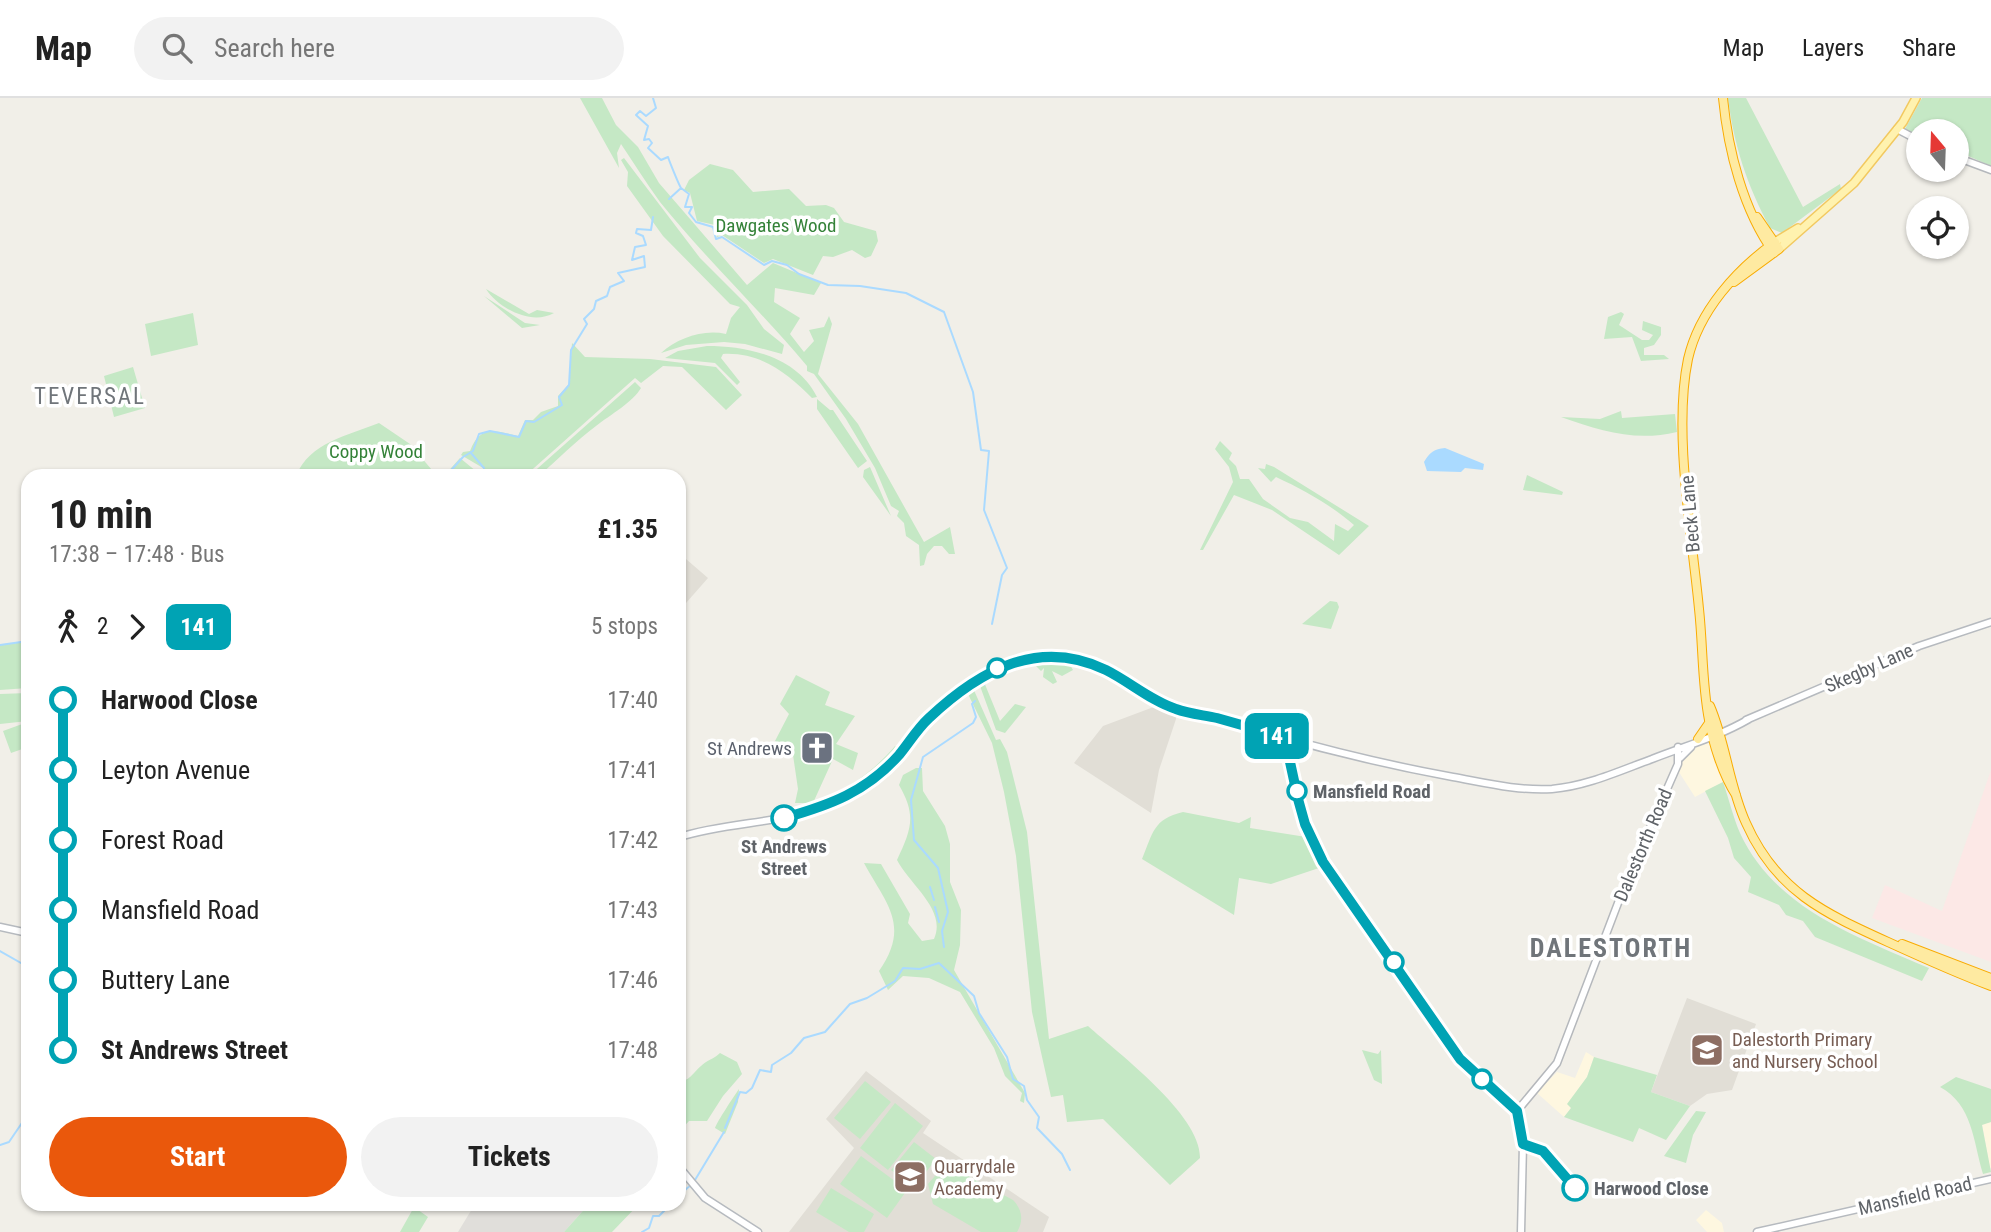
<!DOCTYPE html>
<html lang="en">
<head>
<meta charset="utf-8">
<style>
	:root { --surface:#fff; --page:#f2f2f2; --text:#222; --muted:#767676; --line:#e0e0e0; --accent:#ea580c }
	body { margin:0; font-family:"Roboto Condensed",sans-serif; background:var(--page); color:var(--text); height:100vh; display:flex; flex-direction:column; font-size:26px; white-space:nowrap }
	* { box-sizing:border-box; margin:0 }
	p { font-size:23px; color:var(--muted) }
	.icon { flex:none; width:38px; height:38px; fill:none; stroke:currentColor; stroke-width:2; stroke-linecap:round; stroke-linejoin:round }
	.map { position:relative; flex:1; overflow:hidden }
	.sheet { position:absolute; left:21px; top:371px; width:665px; height:742px; display:flex; flex-direction:column; background:var(--surface); border-radius:21px; box-shadow:0 2px 5px #0004 }
	.sheet>* { flex:none }
	.badge { padding:0 14px; border-radius:10px; font-size:24px; line-height:46px }
	.needle { width:46px; rotate:341deg }
	.tools { position:absolute; left:1906px; top:21px; display:grid; gap:14px }
	.tools a { display:grid; place-items:center; width:63px; height:63px; border-radius:50%; background:var(--surface); box-shadow:0 2px 5px #0004; font-size:35px }
	.map>.badge { position:absolute; translate:-50% -50%; box-shadow:0 0 0 4px #fff }
	.legs { display:flex; align-items:center; gap:10px; height:77px; padding:0 28px; font-size:23px }
	.legs p { margin-inline-start:auto }
	.summary { display:flex; align-items:center; justify-content:space-between; height:119px; padding:0 28px }
	h1 { font-size:38px; font-weight:700; line-height:52px }
	.action { display:flex; gap:14px; margin-top:auto; padding:14px 28px }
	.action a { flex:1; height:80px; border-radius:42px; background:var(--accent); color:#fff; font-size:28px; font-weight:700; line-height:80px; text-align:center }
	.action a+a { background:var(--page); color:var(--text) }
	ul { padding:0 28px; list-style:none }
	li { display:flex; align-items:center; gap:24px; height:70px; font-size:26px }
	li i { display:grid; place-items:center; width:10px; height:100%; margin:0 9px; background:currentColor }
	li i::after { content:''; width:18px; height:18px; margin:-9px; border:5px solid; border-radius:50%; background:var(--surface) }
	li p { margin-inline-start:auto }
	li:first-child i { background:linear-gradient(#0000 50%,currentColor 0) }
	li:last-child i { background:linear-gradient(currentColor 50%,#0000 0) }
	header { display:flex; align-items:center; gap:42px; box-sizing:border-box; height:98px; padding:0 35px; background:var(--surface); border-bottom:2px solid var(--line) }
	header strong { font-size:33px }
	nav { display:flex; gap:38px; margin-inline-start:auto; font-size:24px }
	.search { width:490px; height:63px; background:var(--page); display:flex; align-items:center; gap:18px; box-sizing:border-box; padding:0 24px; border-radius:38px; color:var(--muted); font-size:26px }
	.map>svg:first-child { display:block }
	.commercial { fill:#fef7e0 }
	.industrial { fill:#e0deda }
	.education { fill:#e1ded6 }
	.medical { fill:#fce8e6 }
	.green { fill:#c5e8c5 }
	.water { fill:#aadaff }
	.lines { fill:none; stroke-linecap:round; stroke-linejoin:round }
	.stream { stroke:#aadaff; stroke-width:2 }
	.tertiary-casing { stroke:#b5b8bc; stroke-width:9 }
	.secondary-casing { stroke:#b6babf; stroke-width:9 }
	.primary-casing { stroke:#f2c960; stroke-width:10 }
	.trunk-casing { stroke:#f9ab00; stroke-width:10 }
	.tertiary { stroke:#fff; stroke-width:6 }
	.secondary { stroke:#fff; stroke-width:6 }
	.primary { stroke:#fff2af; stroke-width:7 }
	.trunk { stroke:#feeaa1; stroke-width:8 }
	.line-1-casing { stroke:#fff; stroke-width:16 }
	.line-1 { stroke:#00a3b4; stroke-width:10 }
	.stop-1-dot { fill:#fff; stroke:#00a3b4; stroke-width:3.5 }
	.labels { text-anchor:middle; dominant-baseline:central; stroke-width:7; stroke-linejoin:round; paint-order:stroke }
	.park-label { font-size:19px; fill:#348238; stroke:#fff }
	.street-label { font-size:19px; fill:#5f6368; stroke:#fff }
	.worship-label { font-size:19px; fill:#5b616d; stroke:#fff; text-anchor:end }
	.stop-label { font-size:19px; font-weight:bold; fill:#5f6368; stroke:#fff; text-anchor:start }
	.education-label { font-size:19px; fill:#785e54; stroke:#fff; text-anchor:start }
	.quarter-label { font-size:23px; letter-spacing:2px; fill:#70757a; stroke:#fff }
	.district-label { font-size:26px; font-weight:bold; letter-spacing:2px; fill:#70757a; stroke:#fff }
</style>
</head>
<body>
<header>
<strong>Map</strong>
<div class="search"><svg class="icon" aria-label="search" viewBox="0 0 24 24"><circle cx="10" cy="10" r="6"/><path d="M15 15l6 6"/></svg>Search here</div>
<nav><a>Map</a><a>Layers</a><a>Share</a></nav>
</header>
<div class="map">
<svg width="1991" height="1134" viewBox="0 0 1991 1134">
	<rect width="100%" height="100%" fill="#f1efe8"/>
	<path class="commercial" d="M1275,613L1292,615V619L1299,620L1294,640L1279,634Z
		M1707,644L1711,647L1723,684L1695,699L1677,671L1688,653Z
		M1586,954L1594,959L1587,979L1568,1006L1571,1010L1564,1019L1537,995L1557,974L1575,980Z
		M1991,1024V1070H1990L1982,1026Z
		M1706,1112L1722,1125L1724,1134H1707L1696,1122Z"/>
	<path class="industrial" d="M475,1106H589L564,1134H458Z"/>
	<path class="education" d="M679,455L708,480L679,513Z
		M1159,607L1176,617V621L1159,672L1151,715L1074,665L1103,628Z
		M1687,900L1756,926L1732,992L1707,996L1690,1008L1651,994Z
		M866,973L931,1023L923,1035L1049,1119L1043,1134H789L854,1050L826,1021Z"/>
	<path class="medical" d="M1991,672V864L1872,820L1885,787L1942,813Z"/>
	<path class="green" d="M580,0H602L616,27L638,49L659,85L747,187L773,165L821,185L814,197L775,190L774,204L800,220L790,236L804,254L814,243L809,232L824,229L829,218L832,226L818,276L858,326L924,444L950,429L955,456H949L942,448H934L927,456L924,467L920,468L919,447L906,438L904,425L897,418L899,413L891,408L875,370L846,321L814,276L807,273V268C760,212 706,161 660,104C646,85 634,65 621,46L617,55L619,70Z
		M1728,0H1746L1803,109L1840,86L1841,91L1782,135L1770,130C1747,87 1734,48 1728,0Z
		M1922,0H1991V68L1957,53L1956,33H1918V38L1905,31Z
		M624,60L700,160L747,207L764,231L784,247L782,256L745,246L724,244L686,247L661,255C678,240 703,231 726,236L731,220L740,209L730,206L663,138L627,88L628,74L621,62Z
		M710,66L733,72L753,94L789,91L806,108L826,107L834,110L844,124L876,133L878,143L871,158L865,160L852,152L833,159L823,158L813,177L773,161L764,165L722,137L717,139L715,127L697,123L690,95L684,92L689,82Z
		M486,191L529,216L537,212L554,215C531,228 498,210 486,191Z
		M484,198L525,225L540,227L522,230Z
		M1621,214L1624,216L1619,227L1642,242H1649L1653,237L1642,232L1643,223L1661,229V237L1654,247L1644,250V257H1664L1669,261L1641,263L1632,239L1604,241L1608,219Z
		M193,215L198,247L151,258L145,226Z
		M572,245L585,259L650,261L716,269L742,297L726,312L682,269L663,268L641,285L635,280L525,378H486L483,370L461,357L463,354L470,353C480,327 494,332 518,338L525,322H533L541,314L558,308V298L569,286Z
		M707,248C749,248 797,259 817,299L812,300C787,275 761,254 723,256L721,260L740,284L737,287L715,265L665,260L678,253Z
		M133,269L145,310L114,319L104,278Z
		M635,284L641,290C633,304 610,317 596,328C576,343 558,361 539,378H529Z
		M817,301L830,312H833L867,363L858,370L817,311Z
		M1621,313L1622,320L1675,316L1677,334C1635,344 1601,333 1561,319L1600,321Z
		M379,325L410,346L437,378H296C310,344 347,338 379,325Z
		M1220,343L1232,355L1229,361L1236,368L1240,381H1249L1263,401L1290,420L1308,424L1334,443L1335,426L1348,433L1354,427C1331,407 1304,392 1276,379L1271,384L1258,370L1265,371L1266,366L1274,369L1369,428L1339,457L1272,412L1234,397L1203,452H1200L1233,384L1229,369L1215,351Z
		M460,360L482,378H444Z
		M870,369L891,418L863,379L864,372Z
		M1527,377L1563,394L1562,397L1523,392Z
		M1330,503L1337,504L1339,509L1331,531L1302,526Z
		M28,543V590L0,592V547Z
		M1057,564L1070,567L1073,572L1062,578L1052,573L1057,584L1053,586L1043,579L1044,570L1041,573L1036,568Z
		M796,577L830,594L825,607L855,618L836,646L858,655L853,672L833,661L813,705C848,691 871,676 895,648L898,650C873,680 849,697 812,708L811,705H795L798,691L793,657L775,643L789,616L780,606Z
		M984,584L1000,623L1015,606L1026,609L1005,635L996,632L980,588Z
		M973,590L996,642L1000,641L1007,654L1027,734L1049,941L1088,928C1119,956 1201,1017 1200,1060L1170,1087L1103,1021L1067,1024L1063,997L1051,999L1032,914L1016,758L1004,694L992,645L967,594Z
		M28,595V623L0,626V596Z
		M25,625L28,649L11,655L3,633Z
		M916,670H922L923,693L945,728L950,746V784L961,812L960,847L954,872L1025,995L1024,1005L1020,1003L1022,995L1005,978L994,950L960,894L929,880L903,878L888,892L879,873C911,827 886,806 864,765L881,766L910,816L908,825L922,843L934,841C947,812 910,787 897,762C911,732 917,718 899,687L903,677Z
		M1723,684C1729,701 1733,719 1740,735C1775,811 1858,839 1929,870L1922,883L1815,839L1803,823L1786,817L1779,807L1748,794L1751,779L1734,760L1728,740L1705,693Z
		M1183,714L1239,725L1251,719L1250,730L1306,739L1322,769L1271,786L1239,780L1234,817L1142,761C1153,735 1153,721 1183,714Z
		M1362,952L1378,956L1381,952L1382,986L1374,982Z
		M720,955L737,964L742,976L723,998L707,1023H689L679,1034V998L682,994L679,985C692,980 691,977 701,968C707,962 714,961 720,955Z
		M1594,959L1657,977L1651,994L1690,1008L1666,1042L1639,1030L1633,1044L1564,1019L1571,1010L1567,1006L1587,979Z
		M1956,979L1991,991V1024L1982,1027L1991,1074L1983,1076C1973,1043 1973,1007 1940,989Z
		M865,983L891,1004L860,1041L834,1020Z
		M739,991L738,1004L725,1036L715,1030C717,1024 734,998 739,991Z
		M895,1005L923,1028L888,1072L860,1050Z
		M1696,1013L1706,1014L1693,1037L1686,1065L1664,1058Z
		M914,1044L936,1061L914,1090L891,1072Z
		M861,1058L907,1092L887,1120L840,1086Z
		M941,1071L957,1072L1013,1102C1022,1111 1024,1122 1017,1134H981L933,1106L928,1086Z
		M831,1090L874,1116L864,1134H849L816,1114Z
		M589,1106H639L612,1134H564Z
		M414,1109L428,1119L419,1134H400Z"/>
	<path class="water" d="M1445,350L1484,366L1483,372L1465,370L1461,374L1427,373L1424,364C1430,354 1434,351 1445,350Z"/>
	<g class="lines">
		<path class="stream" d="M653,0L656,10L646,18L640,13L636,17L648,28L644,42L649,41L652,45L648,50L661,62L668,59C670,65 679,87 681,90L669,101
			M681,90L689,96L685,109H692L689,115L696,124L713,129L716,141L722,139L764,167L772,163L787,167L799,176L828,187L860,188L906,195L944,214L973,294L981,352L989,353L984,412L1007,470L1002,477L992,526
			M471,355L484,370
			M485,372L489,378
			M446,378L463,359L473,353L479,336L490,333L519,339L526,323L534,324L562,307L559,299L569,287L571,252L587,226L584,221L594,211L596,203L607,198L610,189L624,183L618,175L645,169L644,158L632,162L635,149L646,147L643,138L636,135L637,131L651,132L653,119
			M0,547L28,543
			M992,568V563
			M984,587L987,583
			M930,789L934,802
			M935,809L939,824
			M944,849L942,833L948,814L938,770L914,742L911,702L923,659L973,625L976,619L972,606L975,603
			M0,853L28,869
			M940,866L974,898L979,915L1007,959L1013,981L1024,988L1027,1002L1039,1019L1037,1030L1062,1056L1070,1072
			M725,1030L740,994L746,995L752,990L760,972L771,974L772,967L791,955L804,940L825,934L850,906L867,900L895,883L903,870L920,871L939,865
			M0,1047L9,1044L28,1016
			M695,1082L724,1034
			M679,1097L691,1087
			M642,1134L649,1130L653,1118H659L671,1106"/>
		<defs>
			<path id="tertiary" d="M1897,31L1918,42
				M1956,59L1991,72
				M1294,644C1274,719 1367,825 1408,883C1426,907 1439,936 1458,959C1475,978 1497,997 1517,1013
				M1521,1134L1523,1046L1517,1013L1557,965L1626,784L1678,666V649"/>
			<path id="secondary" d="M1746,622L1919,548L1991,524
				M1680,660L1691,649
				M679,739C736,721 801,727 854,696C883,678 902,651 923,626C953,592 1001,557 1048,558C1102,559 1130,596 1176,611C1198,619 1222,621 1244,628C1313,649 1382,666 1453,679C1486,685 1518,693 1552,691C1587,688 1619,673 1652,661C1685,648 1718,639 1749,621
				M0,829L28,835
				M679,1069L705,1100L758,1134
				M1757,1134L1991,1081"/>
			<path id="primary" d="M1775,144L1798,130
				M1779,151L1854,85L1903,24L1916,0"/>
			<path id="trunk" d="M1723,0C1728,52 1743,112 1774,155
				M1734,184L1779,151L1757,119
				M1710,608C1726,645 1729,688 1746,725C1776,793 1824,815 1888,844C1923,860 1956,875 1991,888
				M1698,641L1709,625
				M1736,697C1723,677 1713,646 1709,622C1702,587 1703,547 1699,511C1692,437 1673,333 1688,261C1699,213 1736,172 1775,144
				M1902,846L1991,880"/>
		</defs>
		<use href="#tertiary" class="tertiary-casing"/>
		<use href="#secondary" class="secondary-casing"/>
		<use href="#primary" class="primary-casing"/>
		<use href="#trunk" class="trunk-casing"/>
		<use href="#tertiary" class="tertiary"/>
		<use href="#secondary" class="secondary"/>
		<use href="#primary" class="primary"/>
		<use href="#trunk" class="trunk"/>
	</g>
	<g class="lines">
		<defs>
			<path id="line-1" d="M784,720C830,707 866,694 899,657C909,645 917,631 929,620C979,573 1038,539 1106,572C1130,584 1151,603 1176,611C1189,616 1204,617 1217,620C1243,627 1269,635 1294,644L1290,664L1298,701L1305,726L1323,764L1460,961L1517,1013L1523,1046L1543,1053L1575,1090"/>
		</defs>
		<use href="#line-1" class="line-1-casing"/>
		<use href="#line-1" class="line-1"/>
	</g>
	<defs>
		<symbol id="church-square" viewBox="-11 -11 22 22"><rect x="-9" y="-9" width="18" height="18" rx="4" fill="#6b7280" stroke="#fff"/><path d="M-1.2-6h2.4v3.5h3.3v2.4h-3.3V6h-2.4V-.1h-3.3v-2.4h3.3Z" fill="#fff"/></symbol>
		<symbol id="school-square" viewBox="-11 -11 22 22"><rect x="-9" y="-9" width="18" height="18" rx="4" fill="#8d6e63" stroke="#fff"/><path d="M0-5L7-2L0 1L-7-2ZM-4 1L0 2.5L4 1V4Q0 6-4 4Z" fill="#fff"/></symbol>
	</defs>
	<g fill-rule="evenodd">
		<use href="#church-square" x="798" y="631" width="38" height="38"/>
		<use href="#school-square" x="1688" y="933" width="38" height="38"/>
		<use href="#school-square" x="891" y="1060" width="38" height="38"/>
	</g>
	<g class="stop-1-dot">
		<circle cx="997" cy="570" r="9"/>
		<circle cx="1297" cy="693" r="9"/>
		<circle cx="784" cy="720" r="12"/>
		<circle cx="1394" cy="864" r="9"/>
		<circle cx="1482" cy="981" r="9"/>
		<circle cx="1575" cy="1090" r="12"/>
	</g>
	<g class="labels">
		<g class="park-label">
			<text x="776" y="127">Dawgates Wood</text>
			<text x="376" y="353">Coppy Wood</text>
		</g>
		<g class="street-label">
			<text transform="translate(1690 416) rotate(-95)">Beck Lane</text>
			<text transform="translate(1869 570) rotate(-24)">Skegby Lane</text>
			<text transform="translate(1643 747) rotate(-67)">Dalestorth Road</text>
			<text transform="translate(1915 1098) rotate(-13)">Mansfield Road</text>
		</g>
		<g class="worship-label">
			<text x="792" y="650">St Andrews</text>
		</g>
		<g class="stop-label">
			<text x="1313" y="693">Mansfield Road</text>
			<text x="784" y="748" text-anchor="middle">St Andrews<tspan x="784" dy="22">Street</tspan></text>
			<text x="1594" y="1090">Harwood Close</text>
		</g>
		<g class="education-label">
			<text x="1732" y="941">Dalestorth Primary<tspan x="1732" dy="22">and Nursery School</tspan></text>
			<text x="934" y="1068">Quarrydale<tspan x="934" dy="22">Academy</tspan></text>
		</g>
		<g class="quarter-label">
			<text x="90" y="298">TEVERSAL</text>
		</g>
		<g class="district-label">
			<text x="1611" y="850">DALESTORTH</text>
		</g>
	</g>
</svg>
<div class="tools">
<a><svg class="needle" viewBox="-14 -14 28 28"><path d="M0-13l5 13h-10z" fill="#e53935"/><path d="M0 13l5-13h-10z" fill="#767676"/></svg></a>
<a><svg class="icon" aria-label="locate" viewBox="0 0 24 24"><circle cx="12" cy="12" r="6"/><path d="M12 2v4M12 18v4M2 12h4M18 12h4"/></svg></a>
</div>
<b class="badge" style="left:1277px;top:638px;background:#00a3b4;color:#fff">141</b>
<section class="sheet">
<div class="summary"><div><h1>10 min</h1><p>17:38 – 17:48 · Bus</p></div><b>£1.35</b></div>
<div class="legs"><svg class="icon" aria-label="walk" viewBox="0 0 24 24"><circle cx="13" cy="4" r="2"/><path d="M13 8l-2 6 4 7M11 14l-3 7M7 12l3-4h3l4 4"/></svg>2<svg class="icon" aria-label="forward" viewBox="0 0 24 24"><path d="M9 5l7 7-7 7"/></svg><b class="badge" style="background:#00a3b4;color:#fff">141</b><p>5 stops</p></div>
<ul>
<li><i style="color:#00a3b4"></i><b>Harwood Close</b><p>17:40</p></li>
<li><i style="color:#00a3b4"></i><span>Leyton Avenue</span><p>17:41</p></li>
<li><i style="color:#00a3b4"></i><span>Forest Road</span><p>17:42</p></li>
<li><i style="color:#00a3b4"></i><span>Mansfield Road</span><p>17:43</p></li>
<li><i style="color:#00a3b4"></i><span>Buttery Lane</span><p>17:46</p></li>
<li><i style="color:#00a3b4"></i><b>St Andrews Street</b><p>17:48</p></li>
</ul>
<div class="action"><a>Start</a><a>Tickets</a></div>
</section>
</div>
</body>
</html>
